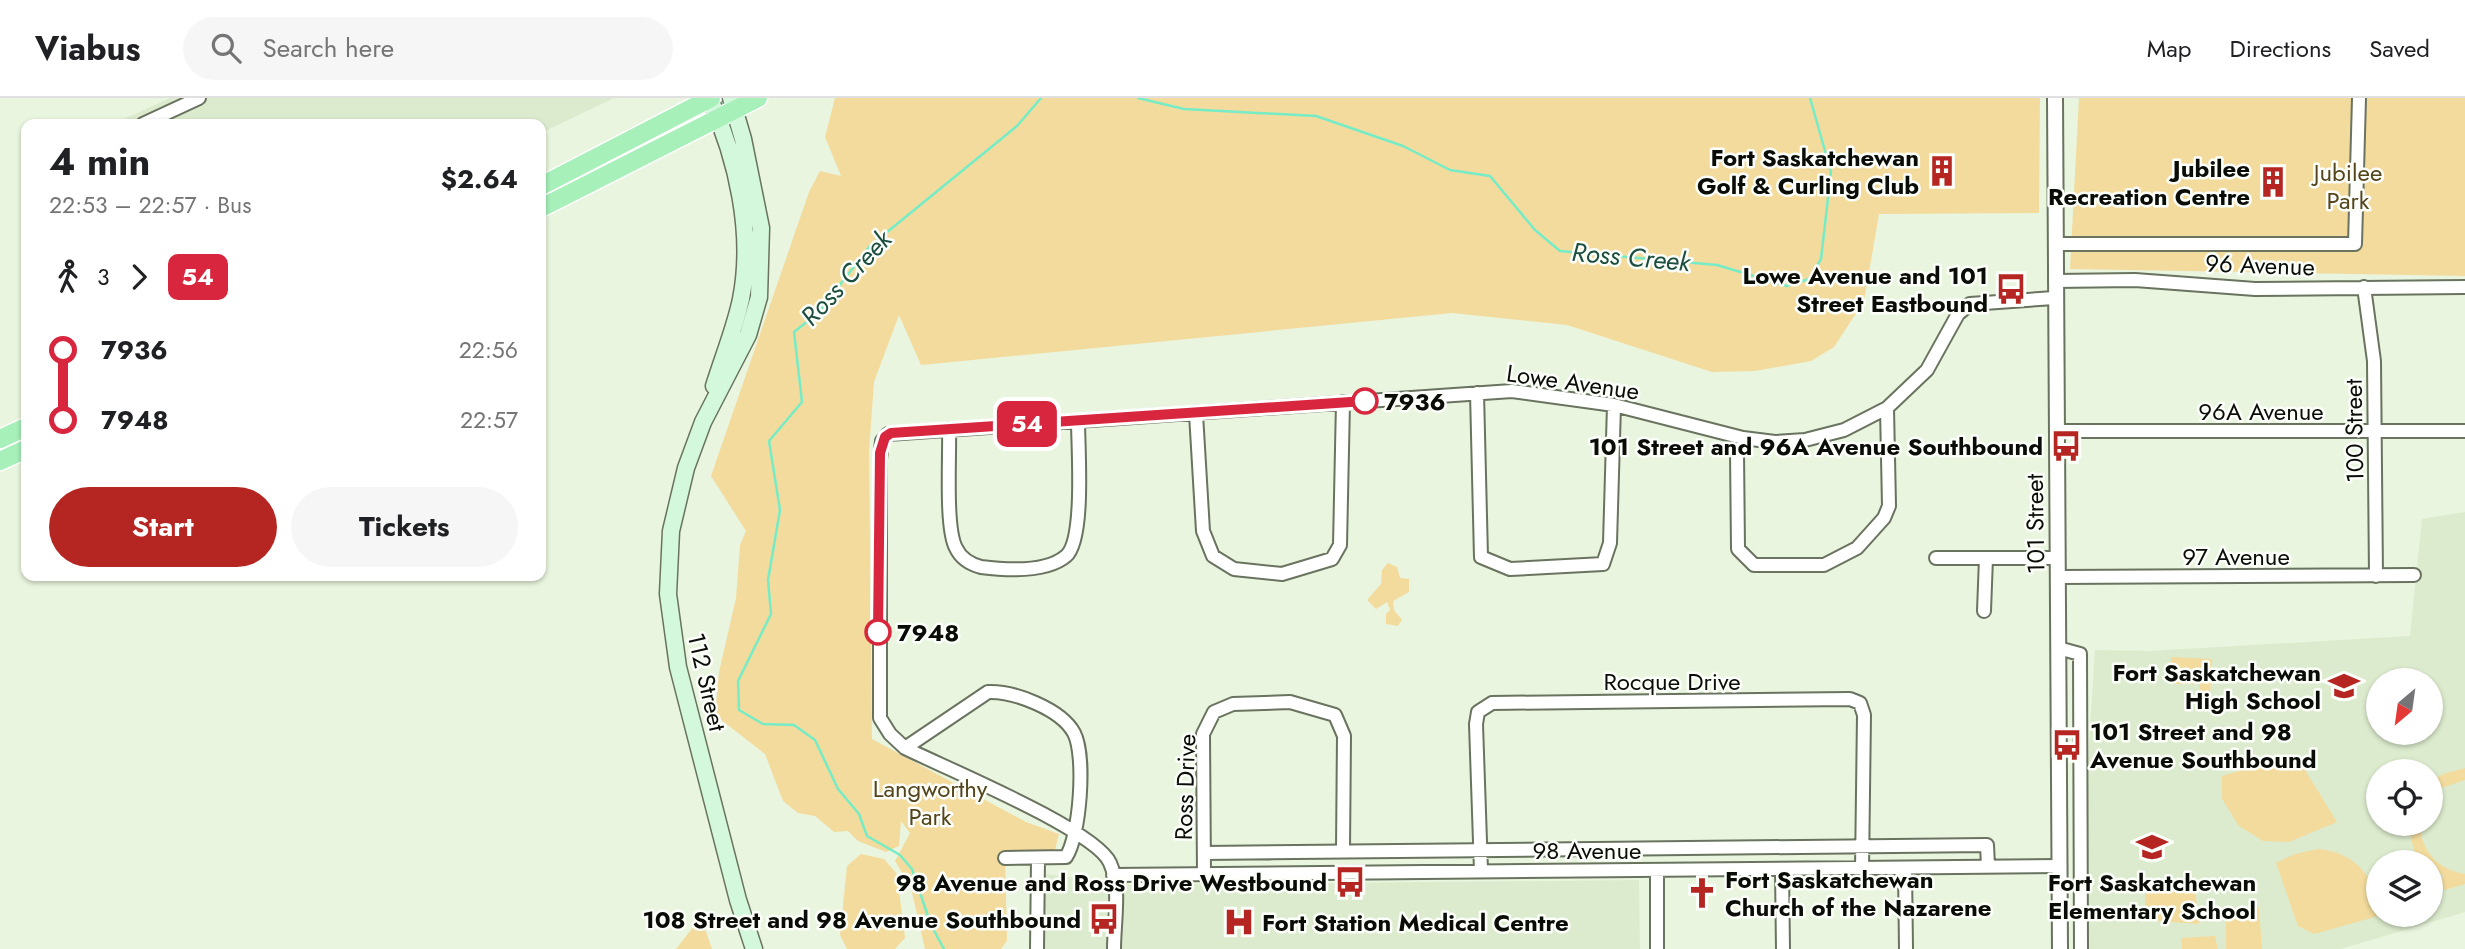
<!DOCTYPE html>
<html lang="en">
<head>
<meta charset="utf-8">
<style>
	:root { --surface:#fff; --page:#f6f6f6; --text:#202124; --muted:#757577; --line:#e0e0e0; --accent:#b52622 }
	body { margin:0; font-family:Jost,sans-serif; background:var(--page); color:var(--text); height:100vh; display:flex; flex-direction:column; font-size:26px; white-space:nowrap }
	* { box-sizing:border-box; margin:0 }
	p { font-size:23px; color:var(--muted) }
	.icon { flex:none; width:38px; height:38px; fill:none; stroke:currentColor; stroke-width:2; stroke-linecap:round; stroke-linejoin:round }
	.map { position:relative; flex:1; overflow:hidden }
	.panel { position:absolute; left:21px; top:21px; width:525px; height:462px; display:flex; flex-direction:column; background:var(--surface); border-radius:14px; box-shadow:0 2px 5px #0004 }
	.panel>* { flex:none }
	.badge { padding:0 14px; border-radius:10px; font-size:24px; line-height:46px }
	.needle { width:46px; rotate:209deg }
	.fabs { position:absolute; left:2366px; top:570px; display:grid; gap:14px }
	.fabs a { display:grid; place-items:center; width:77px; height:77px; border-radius:50%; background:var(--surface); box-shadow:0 2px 5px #0004; font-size:35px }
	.map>.badge { position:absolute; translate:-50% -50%; box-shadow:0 0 0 4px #fff }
	.legs { display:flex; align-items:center; gap:10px; height:77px; padding:0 28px; font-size:23px }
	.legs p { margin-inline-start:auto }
	.headline { display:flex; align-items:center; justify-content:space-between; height:119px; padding:0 28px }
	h1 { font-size:38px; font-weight:700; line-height:52px }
	.button { display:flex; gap:14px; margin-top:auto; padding:14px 28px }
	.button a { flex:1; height:80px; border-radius:42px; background:var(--accent); color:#fff; font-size:28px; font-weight:700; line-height:80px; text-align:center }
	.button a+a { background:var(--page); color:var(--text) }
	ul { padding:0 28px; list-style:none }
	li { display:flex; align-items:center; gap:24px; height:70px; font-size:26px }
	li i { display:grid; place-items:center; width:10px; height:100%; margin:0 9px; background:currentColor }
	li i::after { content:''; width:18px; height:18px; margin:-9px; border:5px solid; border-radius:50%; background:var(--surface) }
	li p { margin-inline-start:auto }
	li:first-child i { background:linear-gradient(#0000 50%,currentColor 0) }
	li:last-child i { background:linear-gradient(currentColor 50%,#0000 0) }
	header { display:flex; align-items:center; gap:42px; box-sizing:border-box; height:98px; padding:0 35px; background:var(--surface); border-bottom:2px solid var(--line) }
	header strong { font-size:33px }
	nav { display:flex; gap:38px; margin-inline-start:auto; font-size:24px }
	.search { width:490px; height:63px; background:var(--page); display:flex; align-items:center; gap:18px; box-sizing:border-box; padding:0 24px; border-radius:38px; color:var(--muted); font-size:26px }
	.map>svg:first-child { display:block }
	.built { fill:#dcebcd; fill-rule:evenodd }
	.green { fill:#f3db9d }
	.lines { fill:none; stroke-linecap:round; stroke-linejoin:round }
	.stream { stroke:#75ecc6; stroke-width:2.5 }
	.minor-casing { stroke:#69735f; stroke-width:16 }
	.tertiary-casing { stroke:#69735f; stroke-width:18 }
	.secondary-casing { stroke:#69735f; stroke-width:19 }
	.primary-casing { stroke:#fff; stroke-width:21 }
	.minor { stroke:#fff; stroke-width:12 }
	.tertiary { stroke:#fff; stroke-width:14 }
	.secondary { stroke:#d3f8dc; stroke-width:16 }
	.primary { stroke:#a7f0b9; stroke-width:18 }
	.line-1-casing { stroke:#fff; stroke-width:16 }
	.line-1 { stroke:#d7263d; stroke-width:10 }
	.stop-1-dot { fill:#fff; stroke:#d7263d; stroke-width:3.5 }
	.labels { text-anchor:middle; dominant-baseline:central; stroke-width:5; stroke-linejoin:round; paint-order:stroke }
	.poi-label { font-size:24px; font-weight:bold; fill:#0a0d07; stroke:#fcfefa; text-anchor:end }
	.park-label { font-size:24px; fill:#53441b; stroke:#fcfefa }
	.street-label { font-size:24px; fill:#0a0d07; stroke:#fcfefa }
	.stop-label { font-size:24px; font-weight:bold; fill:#0a0d07; stroke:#fcfefa; text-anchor:start }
	.water-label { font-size:26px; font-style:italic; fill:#1b4e3e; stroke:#fcfefa }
</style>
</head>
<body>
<header>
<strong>Viabus</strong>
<div class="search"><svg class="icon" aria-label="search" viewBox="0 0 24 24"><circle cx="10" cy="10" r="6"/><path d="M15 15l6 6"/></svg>Search here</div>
<nav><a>Map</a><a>Directions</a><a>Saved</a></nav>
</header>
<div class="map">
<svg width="2465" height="851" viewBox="0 0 2465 851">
	<rect width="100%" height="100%" fill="#e9f5de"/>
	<path class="built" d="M170,0H614L541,35V26H113Z
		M2465,414V814L2341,851H2076L2095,552L2150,553L2410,538L2422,421ZM2378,583H2431V635H2378ZM2378,674H2431V726H2378ZM2378,765H2431V817H2378Z
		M1038,775L1132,787L1639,782L1640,851H1035Z"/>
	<path class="green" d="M835,0H2040L2039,115L1879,116L1864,203L1834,249L1811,263L1755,273L1712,274L1567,227L1452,215L921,267L899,217L874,284L869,354L872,641L1026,724L1059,736L1054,756L1005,759L1007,843L1001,851H925L911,790L895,763L910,735L901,723L899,748L886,754L858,743L848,733L834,734L815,718L798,715L783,703L765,656L715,617L719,574L736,500L740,447L746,433L711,378L809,94L820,73L841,78L825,39Z
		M2079,0H2465V178L2070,171Z
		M1388,465L1397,469L1400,480L1409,481V494L1393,503L1394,512L1402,522L1398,528L1386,526V516L1390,512L1387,504L1376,511L1367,502L1381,486L1382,472Z
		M2171,559L2212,561L2210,596L2200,595L2199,586H2172Z
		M2286,659L2300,664L2337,724L2289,744L2263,743L2239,728L2222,701V678Z
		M2465,670V682L2441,690L2431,700V684L2443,676Z
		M2407,726H2419C2422,754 2437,771 2465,776V786L2431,796V785L2444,779L2415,755Z
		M2318,751C2355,754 2378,780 2378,817H2382L2314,836L2298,828L2276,765L2295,756Z
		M861,756L884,761L897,776L905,840L895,851H847L840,837L847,768Z
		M2145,789L2195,791L2199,826L2145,822Z
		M2259,809L2262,851H2226V810Z
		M701,819L712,851H676Z
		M2215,838L2218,851H2182L2181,840Z"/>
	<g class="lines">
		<path class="stream" d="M1138,0L1184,11L1316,18L1403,48L1450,72L1490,78L1535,132L1560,153L1717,167L1787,188L1809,181L1821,161L1831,74L1810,0
			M944,851L931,827L912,771L900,757L867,738L859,716L838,691L815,642L794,627L763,626L739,612L738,583L771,516L768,482L780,412L769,343L802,304L794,234L818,215L870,148L1017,28L1041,0"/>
		<defs>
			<path id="minor" d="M143,26L199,0
				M2055,146H2355L2359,0
				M2055,183L2135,182L2255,191L2465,189
				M2364,189L2374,263L2376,478
				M1477,295L1481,459L1510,471L1603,466L1610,445L1614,307
				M1196,316L1203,433L1213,458L1234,471L1282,476L1332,461L1340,447L1343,304
				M949,331C950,358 945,430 956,450C961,461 970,466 981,469C1005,472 1046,475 1066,458C1085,442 1078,350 1078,323
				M2056,333H2465
				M1743,340L1737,354L1738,451L1754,467H1824L1857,450L1884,420L1889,408L1887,310
				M1936,460H2058
				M2058,479L2414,477
				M1984,513L1986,460
				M2058,550L2080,556L2081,851
				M905,650L988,594C1014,593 1061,611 1074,635C1086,658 1080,738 1066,759L1005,760
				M1204,755L1987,747L1988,768
				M1905,770L1906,851
				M1782,772L1783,851
				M1481,773L1476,626L1478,614L1492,605L1850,601L1860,605L1864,617L1862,771
				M1657,773V851
				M1204,776L1203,636L1214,614L1233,606L1290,604L1335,617L1344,638L1343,752
				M1113,777L2060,768
				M1037,851L1038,761
				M1114,851C1114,825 1121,789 1110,765C1096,732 943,669 905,650L890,636L880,620V361L882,343L888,336L1512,293L1614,307L1743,340L1775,344L1805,342L1844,332L1887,310L1927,272L1958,216L1970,206L2054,200"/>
			<path id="tertiary" d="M2055,0L2060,851"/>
			<path id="secondary" d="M731,0L743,41L761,130L759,199L748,237L703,324L686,370L671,433L668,496L678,569L738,802L754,851
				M710,1C737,61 754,135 741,201C735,230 723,259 714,288"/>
			<path id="primary" d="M541,88L711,0
				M541,110L758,0
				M0,341L26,329
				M0,363L26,351"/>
		</defs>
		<use href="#minor" class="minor-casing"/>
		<use href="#tertiary" class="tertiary-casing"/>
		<use href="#secondary" class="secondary-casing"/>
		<use href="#primary" class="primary-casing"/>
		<use href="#minor" class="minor"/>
		<use href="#tertiary" class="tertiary"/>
		<use href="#secondary" class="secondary"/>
		<use href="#primary" class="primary"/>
	</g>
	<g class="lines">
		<defs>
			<path id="line-1" d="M878,534L880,355L885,339L891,335L1365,303"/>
		</defs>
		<use href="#line-1" class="line-1-casing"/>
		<use href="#line-1" class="line-1"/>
	</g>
	<defs>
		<symbol id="building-bare" viewBox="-9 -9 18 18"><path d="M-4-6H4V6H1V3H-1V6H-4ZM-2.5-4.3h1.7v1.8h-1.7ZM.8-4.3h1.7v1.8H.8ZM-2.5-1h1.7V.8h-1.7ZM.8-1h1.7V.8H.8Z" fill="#b52622" stroke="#fcfefa" stroke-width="2.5" paint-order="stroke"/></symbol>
		<symbol id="bus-bare" viewBox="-9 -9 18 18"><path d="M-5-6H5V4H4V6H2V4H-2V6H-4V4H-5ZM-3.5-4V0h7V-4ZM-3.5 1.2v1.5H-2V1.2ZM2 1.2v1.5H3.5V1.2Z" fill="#b52622" stroke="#fcfefa" stroke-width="2.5" paint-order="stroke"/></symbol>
		<symbol id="school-bare" viewBox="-9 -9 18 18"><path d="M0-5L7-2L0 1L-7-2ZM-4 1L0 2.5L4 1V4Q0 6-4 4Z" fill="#b52622" stroke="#fcfefa" stroke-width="2.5" paint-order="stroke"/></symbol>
		<symbol id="church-bare" viewBox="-9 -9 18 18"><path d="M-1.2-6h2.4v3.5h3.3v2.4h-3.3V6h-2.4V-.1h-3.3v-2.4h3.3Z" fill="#b52622" stroke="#fcfefa" stroke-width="2.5" paint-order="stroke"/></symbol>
		<symbol id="hospital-bare" viewBox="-9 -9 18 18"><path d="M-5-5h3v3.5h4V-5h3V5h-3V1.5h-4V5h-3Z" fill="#b52622" stroke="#fcfefa" stroke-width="2.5" paint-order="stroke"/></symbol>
	</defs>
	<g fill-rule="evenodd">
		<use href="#building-bare" x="1920" y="51" width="44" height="44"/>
		<use href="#building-bare" x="2251" y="62" width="44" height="44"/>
		<use href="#bus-bare" x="1989" y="169" width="44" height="44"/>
		<use href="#bus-bare" x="2044" y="326" width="44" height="44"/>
		<use href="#school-bare" x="2322" y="566" width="44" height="44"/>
		<use href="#bus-bare" x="2045" y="625" width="44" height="44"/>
		<use href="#school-bare" x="2130" y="727" width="44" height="44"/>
		<use href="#bus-bare" x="1328" y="762" width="44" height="44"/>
		<use href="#church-bare" x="1680" y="773" width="44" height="44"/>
		<use href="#bus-bare" x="1082" y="799" width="44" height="44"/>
		<use href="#hospital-bare" x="1217" y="802" width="44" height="44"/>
	</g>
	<g class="stop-1-dot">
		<circle cx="1365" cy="303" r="12"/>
		<circle cx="878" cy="534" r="12"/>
	</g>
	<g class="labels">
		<g class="poi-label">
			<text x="1919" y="59">Fort Saskatchewan<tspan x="1919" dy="28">Golf &amp; Curling Club</tspan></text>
			<text x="2250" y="70">Jubilee<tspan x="2250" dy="28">Recreation Centre</tspan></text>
			<text x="1988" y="177">Lowe Avenue and 101<tspan x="1988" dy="28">Street Eastbound</tspan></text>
			<text x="2043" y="348">101 Street and 96A Avenue Southbound</text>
			<text x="2321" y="574">Fort Saskatchewan<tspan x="2321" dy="28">High School</tspan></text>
			<text x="2090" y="633" text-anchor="start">101 Street and 98<tspan x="2090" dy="28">Avenue Southbound</tspan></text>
			<text x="1725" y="781" text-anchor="start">Fort Saskatchewan<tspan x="1725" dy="28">Church of the Nazarene</tspan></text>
			<text x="1327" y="784">98 Avenue and Ross Drive Westbound</text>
			<text x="2152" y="784" text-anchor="middle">Fort Saskatchewan<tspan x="2152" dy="28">Elementary School</tspan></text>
			<text x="1081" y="821">108 Street and 98 Avenue Southbound</text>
			<text x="1262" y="824" text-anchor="start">Fort Station Medical Centre</text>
		</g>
		<g class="park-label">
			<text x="2348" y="74">Jubilee<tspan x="2348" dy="28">Park</tspan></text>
			<text x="930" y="690">Langworthy<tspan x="930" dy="28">Park</tspan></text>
		</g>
		<g class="street-label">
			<text transform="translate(2260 167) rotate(2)">96 Avenue</text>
			<text transform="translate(1573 284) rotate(8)">Lowe Avenue</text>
			<text x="2261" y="313">96A Avenue</text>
			<text transform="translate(2354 333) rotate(-91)">100 Street</text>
			<text transform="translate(2035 426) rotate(-91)">101 Street</text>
			<text x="2236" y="458">97 Avenue</text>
			<text x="1672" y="583">Rocque Drive</text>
			<text transform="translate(707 584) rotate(77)">112 Street</text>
			<text transform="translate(1185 689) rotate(-88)">Ross Drive</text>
			<text x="1587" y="752">98 Avenue</text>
		</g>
		<g class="stop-label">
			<text x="1384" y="303">7936</text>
			<text x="897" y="534">7948</text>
		</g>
		<g class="water-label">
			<text transform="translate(1631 159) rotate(5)">Ross Creek</text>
			<text transform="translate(846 180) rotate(-47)">Ross Creek</text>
		</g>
	</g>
</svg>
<div class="fabs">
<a><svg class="needle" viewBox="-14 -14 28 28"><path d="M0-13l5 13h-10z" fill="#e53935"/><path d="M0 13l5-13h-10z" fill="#757577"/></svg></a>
<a><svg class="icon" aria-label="locate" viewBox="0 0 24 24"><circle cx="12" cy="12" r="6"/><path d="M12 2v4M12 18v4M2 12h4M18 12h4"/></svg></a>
<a><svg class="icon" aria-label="layers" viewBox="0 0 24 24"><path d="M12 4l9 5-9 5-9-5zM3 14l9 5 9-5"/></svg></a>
</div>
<b class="badge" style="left:1027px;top:326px;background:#d7263d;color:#fff">54</b>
<section class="panel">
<div class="headline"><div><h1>4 min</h1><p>22:53 – 22:57 · Bus</p></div><b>$2.64</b></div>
<div class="legs"><svg class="icon" aria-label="walk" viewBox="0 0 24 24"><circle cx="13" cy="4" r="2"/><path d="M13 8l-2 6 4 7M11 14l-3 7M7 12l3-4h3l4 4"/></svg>3<svg class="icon" aria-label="forward" viewBox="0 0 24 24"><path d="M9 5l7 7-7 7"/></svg><b class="badge" style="background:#d7263d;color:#fff">54</b></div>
<ul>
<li><i style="color:#d7263d"></i><b>7936</b><p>22:56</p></li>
<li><i style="color:#d7263d"></i><b>7948</b><p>22:57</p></li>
</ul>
<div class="button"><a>Start</a><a>Tickets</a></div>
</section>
</div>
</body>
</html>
